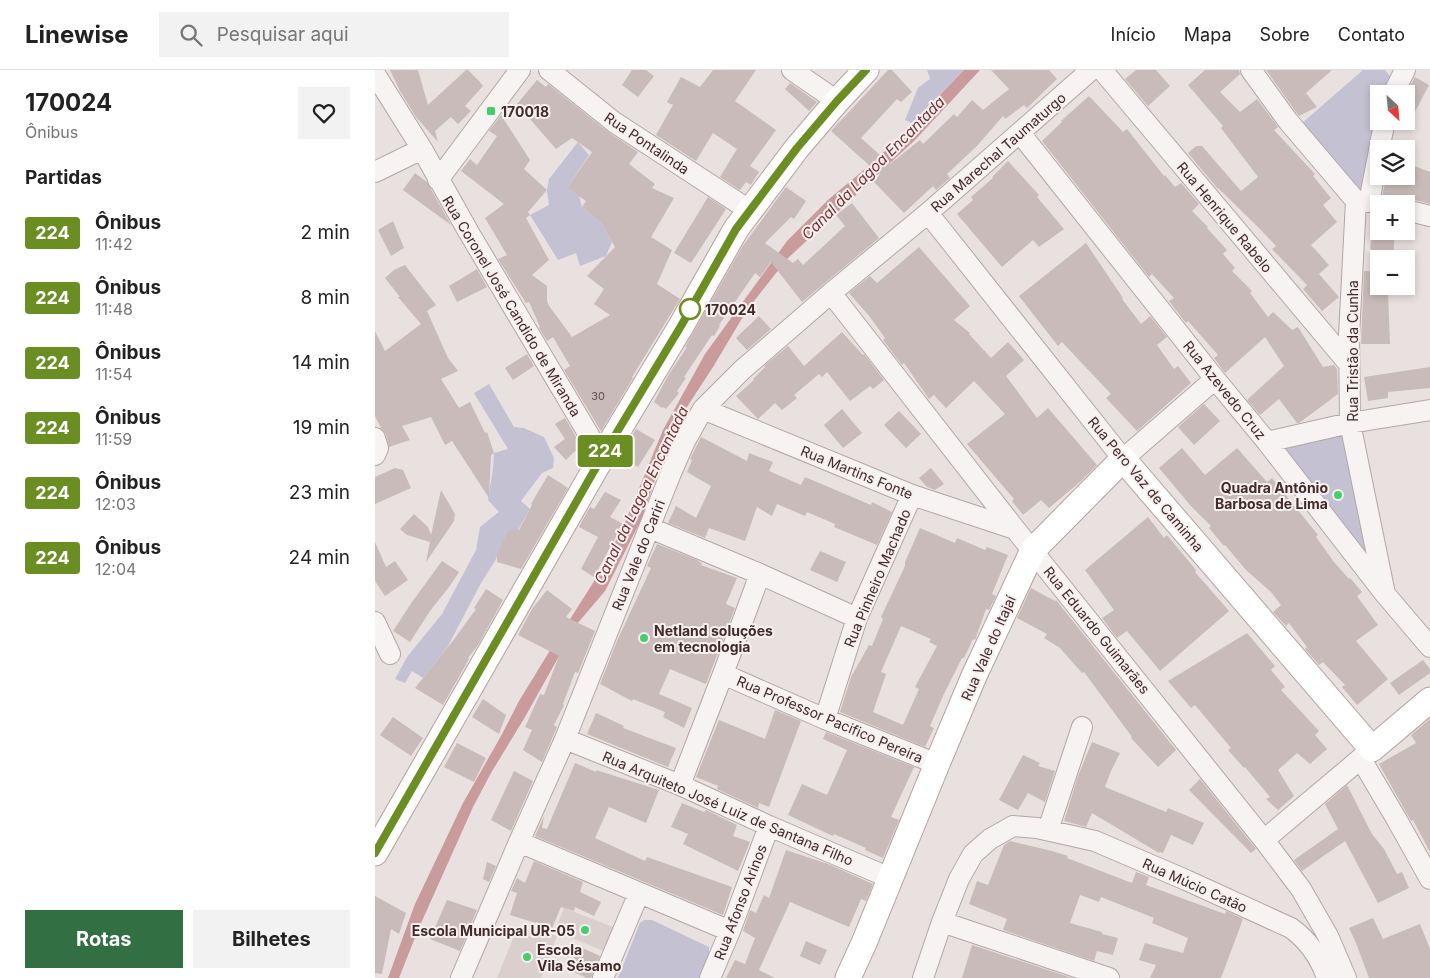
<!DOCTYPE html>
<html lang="pt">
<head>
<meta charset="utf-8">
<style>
	:root { --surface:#fff; --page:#f2f2f2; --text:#222; --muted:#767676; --line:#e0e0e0; --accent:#327043 }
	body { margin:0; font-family:Inter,sans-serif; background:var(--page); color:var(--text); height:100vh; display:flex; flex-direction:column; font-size:19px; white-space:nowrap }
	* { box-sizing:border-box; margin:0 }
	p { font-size:16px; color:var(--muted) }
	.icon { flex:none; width:28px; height:28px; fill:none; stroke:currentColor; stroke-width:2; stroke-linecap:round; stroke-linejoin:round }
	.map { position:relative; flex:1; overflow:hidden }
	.drawer { display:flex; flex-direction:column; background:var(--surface); width:375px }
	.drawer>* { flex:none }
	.badge { padding:0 10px; border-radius:4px; font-size:18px; line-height:32px }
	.needle { width:32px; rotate:154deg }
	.fabs { position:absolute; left:995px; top:15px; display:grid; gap:10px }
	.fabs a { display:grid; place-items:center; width:45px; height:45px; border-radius:0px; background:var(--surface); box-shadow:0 2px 8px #0003; font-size:25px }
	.map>.badge { position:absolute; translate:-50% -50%; box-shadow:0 0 0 2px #fff }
	h2 { padding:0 25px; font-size:19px; line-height:45px }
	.round { display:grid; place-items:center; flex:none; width:52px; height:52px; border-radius:0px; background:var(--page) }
	.head { display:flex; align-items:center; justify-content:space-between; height:85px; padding:0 25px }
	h1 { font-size:24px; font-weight:700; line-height:38px }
	.action { display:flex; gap:10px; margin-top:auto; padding:10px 25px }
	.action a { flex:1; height:58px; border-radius:0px; background:var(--accent); color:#fff; font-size:20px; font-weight:700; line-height:58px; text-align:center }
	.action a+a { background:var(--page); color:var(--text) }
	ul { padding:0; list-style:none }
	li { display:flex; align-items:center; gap:15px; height:65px; padding:0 25px }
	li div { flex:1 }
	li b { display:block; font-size:19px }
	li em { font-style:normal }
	li .badge { min-width:55px; font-weight:700; text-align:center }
	header { display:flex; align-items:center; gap:30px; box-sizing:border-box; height:70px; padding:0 25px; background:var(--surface); border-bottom:1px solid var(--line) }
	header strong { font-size:24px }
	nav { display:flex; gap:28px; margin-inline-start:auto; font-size:18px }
	.search { width:350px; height:45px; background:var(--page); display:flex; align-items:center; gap:12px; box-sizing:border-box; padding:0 18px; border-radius:0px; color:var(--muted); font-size:19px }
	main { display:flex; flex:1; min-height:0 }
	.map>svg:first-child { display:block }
	.built { fill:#dbcfce }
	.green { fill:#c4c1d3 }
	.water { fill:#c99b9d }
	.building { fill:#c9bbba; fill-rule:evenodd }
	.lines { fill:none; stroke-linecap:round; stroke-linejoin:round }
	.minor-casing { stroke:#b3a6a5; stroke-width:22 }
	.major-casing { stroke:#b5a09f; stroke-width:27 }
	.minor { stroke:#f7f3f3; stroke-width:20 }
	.major { stroke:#fff; stroke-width:25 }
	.line-casing { stroke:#fff; stroke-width:11 }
	.line { stroke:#6b8e23; stroke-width:8 }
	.poi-dot { fill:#45cf6c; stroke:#f7f0f0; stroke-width:2 }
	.stop-dot { fill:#fff; stroke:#6b8e23; stroke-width:2.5 }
	.labels { text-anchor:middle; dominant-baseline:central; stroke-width:4; stroke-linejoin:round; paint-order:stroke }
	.number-label { font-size:11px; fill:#634e4d }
	.poi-label { font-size:14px; font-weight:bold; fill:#412a29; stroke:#f7f0f0; text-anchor:start }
	.street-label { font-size:14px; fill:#412a29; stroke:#f7f0f0 }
	.stop-label { font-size:14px; font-weight:bold; fill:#412a29; stroke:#f7f0f0; text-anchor:start }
	.water-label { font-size:15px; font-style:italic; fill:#753233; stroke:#f7f0f0 }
</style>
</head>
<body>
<header>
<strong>Linewise</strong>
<div class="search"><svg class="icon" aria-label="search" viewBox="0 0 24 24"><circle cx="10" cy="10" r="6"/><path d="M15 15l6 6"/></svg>Pesquisar aqui</div>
<nav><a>Início</a><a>Mapa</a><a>Sobre</a><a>Contato</a></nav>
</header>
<main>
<section class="drawer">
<div class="head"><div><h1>170024</h1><p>Ônibus</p></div><a class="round"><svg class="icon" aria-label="heart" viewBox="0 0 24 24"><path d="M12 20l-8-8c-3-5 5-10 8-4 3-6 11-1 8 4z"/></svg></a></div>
<h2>Partidas</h2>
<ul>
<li><span class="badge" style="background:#6b8e23;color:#fff">224</span><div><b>Ônibus</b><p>11:42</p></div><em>2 min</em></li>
<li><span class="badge" style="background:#6b8e23;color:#fff">224</span><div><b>Ônibus</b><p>11:48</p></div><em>8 min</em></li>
<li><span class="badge" style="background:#6b8e23;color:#fff">224</span><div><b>Ônibus</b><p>11:54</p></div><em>14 min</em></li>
<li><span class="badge" style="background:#6b8e23;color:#fff">224</span><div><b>Ônibus</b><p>11:59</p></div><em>19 min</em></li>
<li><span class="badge" style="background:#6b8e23;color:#fff">224</span><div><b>Ônibus</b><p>12:03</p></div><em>23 min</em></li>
<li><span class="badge" style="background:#6b8e23;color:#fff">224</span><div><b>Ônibus</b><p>12:04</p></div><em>24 min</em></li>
</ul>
<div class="action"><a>Rotas</a><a>Bilhetes</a></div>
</section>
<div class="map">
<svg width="1055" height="908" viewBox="0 0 1055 908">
	<rect width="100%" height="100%" fill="#e9e0e0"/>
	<path class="built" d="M189,838L241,858L231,882L180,861Z
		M143,856L182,866L166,908H122Z"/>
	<path class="green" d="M552,0H589L537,53L530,50L543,18L555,9Z
		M988,0H1010L1020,13L1013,24H1004V51L992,122L977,130L918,61Z
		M203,72L214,85L192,118L204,126L207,137L226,153L237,172L231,186L205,196L201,183L183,190L155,145L174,135L172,120L174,109Z
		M114,314L139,357L149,358L169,367L179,388L178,398L167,403L146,431L155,439L143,460H133L120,491L106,513L72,578L48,608L37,601L30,613L20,609L32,587L67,544L101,480L105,457L124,442L113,430L118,399L119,383L133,379L99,323Z
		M975,353L1010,524L892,372Z
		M269,850H277L334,877V885L324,908H243L265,853Z"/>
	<path class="water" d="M589,0H605L541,69L412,189L372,240L338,297L310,340L286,393L266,450L230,521L202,554L150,647L116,703L98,737L43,860L24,908H13L40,834L88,733L126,666L144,631L174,582L218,513L229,493L249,455L288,360L330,284L412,171L454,129L490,99L519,73Z"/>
	<path class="building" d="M15,0H43L53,35L91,0H93L104,11L108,16L90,36L96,41L83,54L76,47L60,61L63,72L41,47L25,21Z
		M257,0H271L279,6L263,27L247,15Z
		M338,0H381L360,31L401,60L375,96L384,102L376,115L371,112L365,120L345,107L362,79L338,63L321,91L281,65L298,35L292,32L306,7L325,17Z
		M513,0H517L537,22L526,32L522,29L486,68L515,94L545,70L548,74L579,44L582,47L597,30L608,40L634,19L616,0H674L682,9L652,38L649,35L630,49L628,46L602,76L572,104L575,108L561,120L558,116L529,143L498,111L505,105L456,61Z
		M761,0H781L795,16L773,36L750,9Z
		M830,0H864L865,4L845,22L865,42L882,29L903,57L899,60L940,104L938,106L956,128L948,135L962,152L936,175L954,195L944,204L964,227L947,241L928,219L932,215L897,179L901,176L883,157L843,118V119L813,83L821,76H827L866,121L883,107L846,58L848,56L813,15Z
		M891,0H957L931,23L942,37L924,46Z
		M1040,7L1054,15L1031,59L1021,55L1022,51H1031V24Z
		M162,10L171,17L173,14L232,61L263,82L254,94L280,114L277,118L299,128L276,167L297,180L282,214L305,229L257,307L258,308L226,361L189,300L195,296L178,267L172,271L164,258L165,257L154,232L151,233L123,189L132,185L110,148L129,134L86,101L95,89L102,95L122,66L114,61L126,45L155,90L149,99L172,120L153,142L155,145L151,148L174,190L157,205L172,216V231L174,236L197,267L235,245L219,234L229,219L212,206L240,177L226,153L207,137L211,131L192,118L217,82L197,68L181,79L142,34Z
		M415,13L442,32L434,41L410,19Z
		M714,26L748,62L752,59L789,106L790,105L800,117L806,113L824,134L817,141L833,157L832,158L852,180L848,184L860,198L857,201L877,221L875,223L893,247L898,242L917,260L923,257L948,297L959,295L962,299L963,324L924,353H922L904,329L885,345L872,330L909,296L890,267L850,303L839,288L843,285L813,251L811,253L794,231L799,228L777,204L774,207L667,71L687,52L686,51Z
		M633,91L664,125L662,127L689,159L664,177L658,170L627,197L582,144L598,130L596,127L618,108L617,107Z
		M1031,93L1055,102V134L1033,128L1028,129L1024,131L1007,126L1010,114L1014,106H1031Z
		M40,103L52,112L76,155L28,120Z
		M411,117L431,131L419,149L416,147L390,173L418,193L423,189L428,195L470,156L461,145L477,133L504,168L427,232L396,192L385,207L380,203L344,255L345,256L339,266L337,265L309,307L311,308L302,321L304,323L291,339L288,337L287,338L279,332L294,304L312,277H310L367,177Z
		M333,127L351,139L316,193L299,183Z
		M18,151L29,178L16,186L3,160Z
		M996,161H1020L1018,189H995Z
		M711,173L748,228L747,229L766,254L775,246L792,267L782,275L799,299L803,296L816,313L762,361L731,328L736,324L687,272L683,276L644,226Z
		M544,177L595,236L579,250L595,263L594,264L616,288L633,272L649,290L631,306L662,348L673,338L722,395L705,412L674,438L666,430L648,445L637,431L639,429L592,374L630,344L599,311L571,338L559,325L554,329L529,293L527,295L508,270L510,268L495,247L474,223L495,206L502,213Z
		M30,195L61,235L52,241L73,288L83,301L66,309L84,338L95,332L110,363L112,362L119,383L116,385L114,428L77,371L70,375L56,347L27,356L35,370L14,377L11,364L6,358L0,346V261L10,281L46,254L23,227H25L10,208L19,200Z
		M102,199L112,217L82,232L74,216Z
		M989,201L1004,202V222H1013L1015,274H986Z
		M384,246L396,259L372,280L361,268Z
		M467,262L488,285L489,284L509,310L498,319L495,316L475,331L452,302L447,307L444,304L419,325L422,328L407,340L400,333L383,349L361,326L379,310L378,309L390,297L389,296L413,276L429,296Z
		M152,284L159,296L138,310L130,298Z
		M1055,297V318L1013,322V328L993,331L989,307Z
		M829,334L845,351L819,375L803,357Z
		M467,339L487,363L468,378L449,355Z
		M524,341L546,364L531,378L509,355Z
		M190,348L207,377L199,382L191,390L179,377L190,369L180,354Z
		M261,359L280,370L263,397L245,386Z
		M326,367L372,391L374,383L398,392L394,401L426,415L430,407L496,435L497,432L517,442L502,475L459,457L460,454L432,442L430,446L402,434L397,446L382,437L370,471L334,458L330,468L293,453L301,436L321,448L336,416L312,402L317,390L315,389Z
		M807,378L830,405L862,378L892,412L897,408L943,465L941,467L959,492L974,509L975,508L987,522L982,526L1003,555L981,571L1013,609L982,635L967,617L970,615L948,592L944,595L930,579L932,577L914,553L911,556L898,542L906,535L896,522L871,500L850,475L849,476L834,458L836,456L815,435L784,398Z
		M20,398L28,400L36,418L0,434V407Z
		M556,398L569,414L560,420L552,417L544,408Z
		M173,405L193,418L146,499L122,492V485L133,460H144L157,435L156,434Z
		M66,420L80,444L79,451L51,492L55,472L32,465L25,459L39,444L53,457L56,465Z
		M230,422L246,430L235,447L248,454L219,507L206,499L223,467L204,457L215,437L219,439Z
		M773,447L789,468L792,465L821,500L820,502L854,541L785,601L752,561L742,568L727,548L739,540L710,500Z
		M545,458L580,473L582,468L610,480L612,477L633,485L617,524L621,526L614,540L611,539L600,570L598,569L589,588H587L568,626L555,656L559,658L550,677L465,642L476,607L494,575L497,576L508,549L506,547L530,496V492ZM526,556L556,569L554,572L562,576L540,617L544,619L528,655L498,642L511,604L506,602Z
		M0,472L11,497L20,491L33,510L10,526L0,511Z
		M282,474L322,490L327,494L326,495L362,508L351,534L360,538L331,614L295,599L284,624L317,638L309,658L288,647L290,642L258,629L257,631L225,614L242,571L276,498L272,496Z
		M445,481L471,492L462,512L435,500Z
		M67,491L84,502L74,517L55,541L35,572L18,561L37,532Z
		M656,518L680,531L681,530L801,680L783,697L756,668L757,667L709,602L707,603L685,578L669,568L672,564L642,548Z
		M111,519L128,530L103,575L93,588L94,589L68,635L40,618L77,572L101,539L99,538Z
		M172,520L197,539L191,547L220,561L203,603L200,602L188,634L189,635L179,655L182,657L167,692L148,680L157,660L150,657L165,624L169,625L184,586L143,565L157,539Z
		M872,563L900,596L896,600L910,617L906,620L944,661L940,665L952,679L935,694L922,683L903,700L919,726L903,740L891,729L895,727L870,697L869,698L853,680L856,678L820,635L816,638L793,611Z
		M1048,590L1055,599V603L1024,625L1015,613Z
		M108,629L131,645L124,664L97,647Z
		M400,640L426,651L394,737L384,733L383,738L342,719L343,716L321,707L344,650L390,669Z
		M221,643L249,656L248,658L301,678L293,697L212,664Z
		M18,647L48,668L36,686L5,665Z
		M1055,649V782L1038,750L1036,751L1004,694L1041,673L1036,665Z
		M451,662L539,697L516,747L524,750L508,788L490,780L491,778L459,764L458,766L413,745L427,714L452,725L472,680L448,669Z
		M717,672L745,683L736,701L730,717L791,742L793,738L829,753L818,775L796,765L788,783L785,782L784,783L717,743L711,757L689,751L703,706Z
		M82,673L111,688L99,712L69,697Z
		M648,685L665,693L663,696L680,701L670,732L653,723L643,740L624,730Z
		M200,693L221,702V700L284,720L271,753L234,737L220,768L270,791L272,787L357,817L348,845L160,766L169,746L167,758L172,759Z
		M139,701L158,711L136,761L116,750Z
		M825,709L881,779L876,783L814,720Z
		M972,715L997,764L1009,779L1022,804L1027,802L1034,818L1003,833L970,771L927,801L919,790L963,759L950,734Z
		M307,733L329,742L331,740L362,755L358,766L375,772L363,801L308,774L313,764L296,757Z
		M635,771L677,781L693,786L692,788L757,813L761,802L774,807L771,815L850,844L851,841L868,849L846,908H775L781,895L764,890L770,873L808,883L813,868L777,853L779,848L726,827L724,832L705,825L695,853L727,862V864L743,868L738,885L722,881L719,891L628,860L632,849L594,834L602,811L613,815L629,775Z
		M411,780L453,794L498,814L491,831L486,829L474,857L415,832L384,900L400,908H351L360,890L370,894L380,868L368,861L375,840L381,843L389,825L394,828Z
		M159,791L208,812L205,822L226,832L219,846L200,837L199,841L186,837L177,858L161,852V853L135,845L142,823L136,821L142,808L150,813Z
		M112,792L121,796L114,812L108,809Z
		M0,826L31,843L24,864L16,859L7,904L0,903Z
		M72,830L102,840L85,881L55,869Z
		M998,848L1008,869L1045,854L1055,879V908H994L981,873L974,858Z
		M431,871L452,880L445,895L425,886Z
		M597,875L697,908H587Z
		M203,876L225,886L216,908H212L194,900Z"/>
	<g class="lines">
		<defs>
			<path id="minor" d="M174,0L239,52L374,140
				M417,0L462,31
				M727,0L974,294
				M876,0L913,51L981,131
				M0,4L47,79L93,161L227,387
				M1018,24L1030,0
				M645,63L840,309L892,372L1010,524L1055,577
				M1004,79L1010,51
				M1004,81L994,132L981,131L974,266L975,353L1009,519
				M0,102L47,79
				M63,110L145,0
				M1031,140L1055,146
				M553,143L748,389L840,309
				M456,223L640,459L889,770L926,819L953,866L971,908
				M328,339L537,425L640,459
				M0,368L3,378L0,385
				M892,372L975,353L1055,340
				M275,458L385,504L482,548
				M0,552L15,584
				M348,604L450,649L562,694
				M450,649L482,548L537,425
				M190,669L305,715L394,756L515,808
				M986,689L1022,750L1055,809
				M305,715L348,604L385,504
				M673,760L707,657
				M889,770L997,679
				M144,772L355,861
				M567,852L734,908
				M86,908L144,772L190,669L296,403L310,371L328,339L367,300L456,223L553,143L716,0
				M228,908L264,823
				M335,908L355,861L394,756
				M548,908L567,852L584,809L598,784L615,769L638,756L662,758L720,771L811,810L916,858C934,871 945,887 952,908"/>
			<path id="major" d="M0,783L227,387L306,256L361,159L422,78L462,31L491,0
				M473,908L489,873L562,694L599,606L658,480L748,389L997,679L1055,630"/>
		</defs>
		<use href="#minor" class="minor-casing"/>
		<use href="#major" class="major-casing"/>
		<use href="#minor" class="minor"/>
		<use href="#major" class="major"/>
	</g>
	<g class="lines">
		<defs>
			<path id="line" d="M0,783L227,387L306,256L361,159L422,78L462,31L491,0"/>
		</defs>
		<use href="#line" class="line-casing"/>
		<use href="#line" class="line"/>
	</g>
	<g class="poi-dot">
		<rect x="111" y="36" width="10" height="10" rx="2.5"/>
		<circle cx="963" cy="425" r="5"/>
		<circle cx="269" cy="568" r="5"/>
		<circle cx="210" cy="860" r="5"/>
		<circle cx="152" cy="887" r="5"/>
	</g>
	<circle class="stop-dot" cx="315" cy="239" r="10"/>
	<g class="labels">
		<g class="number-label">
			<text x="223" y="326">30</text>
		</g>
		<g class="poi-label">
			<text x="126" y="41">170018</text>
			<text x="953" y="417" text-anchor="end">Quadra Antônio<tspan x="953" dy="16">Barbosa de Lima</tspan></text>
			<text x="279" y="560">Netland soluções<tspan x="279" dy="16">em tecnologia</tspan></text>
			<text x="200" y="860" text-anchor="end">Escola Municipal UR-05</text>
			<text x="162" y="879">Escola<tspan x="162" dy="16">Vila Sésamo</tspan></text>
		</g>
		<g class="street-label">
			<text transform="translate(272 73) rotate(34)">Rua Pontalinda</text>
			<text transform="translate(623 82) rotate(-41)">Rua Marechal Taumaturgo</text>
			<text transform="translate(850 147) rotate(50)">Rua Henrique Rabelo</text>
			<text transform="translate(137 236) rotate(59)">Rua Coronel José Candido de Miranda</text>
			<text transform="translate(977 281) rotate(-90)">Rua Tristão da Cunha</text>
			<text transform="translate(850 320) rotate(51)">Rua Azevedo Cruz</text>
			<text transform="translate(482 402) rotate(22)">Rua Martins Fonte</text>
			<text transform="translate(771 414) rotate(50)">Rua Pero Vaz de Caminha</text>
			<text transform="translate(263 485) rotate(-68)">Rua Vale do Cariri</text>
			<text transform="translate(502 508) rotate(-67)">Rua Pinheiro Machado</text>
			<text transform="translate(722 560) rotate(51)">Rua Eduardo Guimarães</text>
			<text transform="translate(613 578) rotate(-66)">Rua Vale do Itajaí</text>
			<text transform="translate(455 649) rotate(23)">Rua Professor Pacifico Pereira</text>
			<text transform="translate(353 738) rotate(23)">Rua Arquiteto José Luiz de Santana Filho</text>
			<text transform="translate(820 815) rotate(24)">Rua Múcio Catão</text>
			<text transform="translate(365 832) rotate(-69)">Rua Afonso Arinos</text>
		</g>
		<g class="stop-label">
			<text x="330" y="239">170024</text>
		</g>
		<g class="water-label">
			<text transform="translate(498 98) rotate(-45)">Canal da Lagoa Encantada</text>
			<text transform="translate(266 425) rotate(-64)">Canal da Lagoa Encantada</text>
		</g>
	</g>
</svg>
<div class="fabs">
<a><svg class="needle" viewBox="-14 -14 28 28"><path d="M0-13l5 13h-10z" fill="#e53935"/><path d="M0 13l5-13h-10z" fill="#767676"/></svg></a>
<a><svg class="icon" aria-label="layers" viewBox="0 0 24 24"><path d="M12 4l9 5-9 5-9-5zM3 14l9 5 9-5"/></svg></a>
<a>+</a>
<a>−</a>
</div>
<b class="badge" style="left:230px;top:381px;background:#6b8e23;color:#fff">224</b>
</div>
</main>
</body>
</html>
